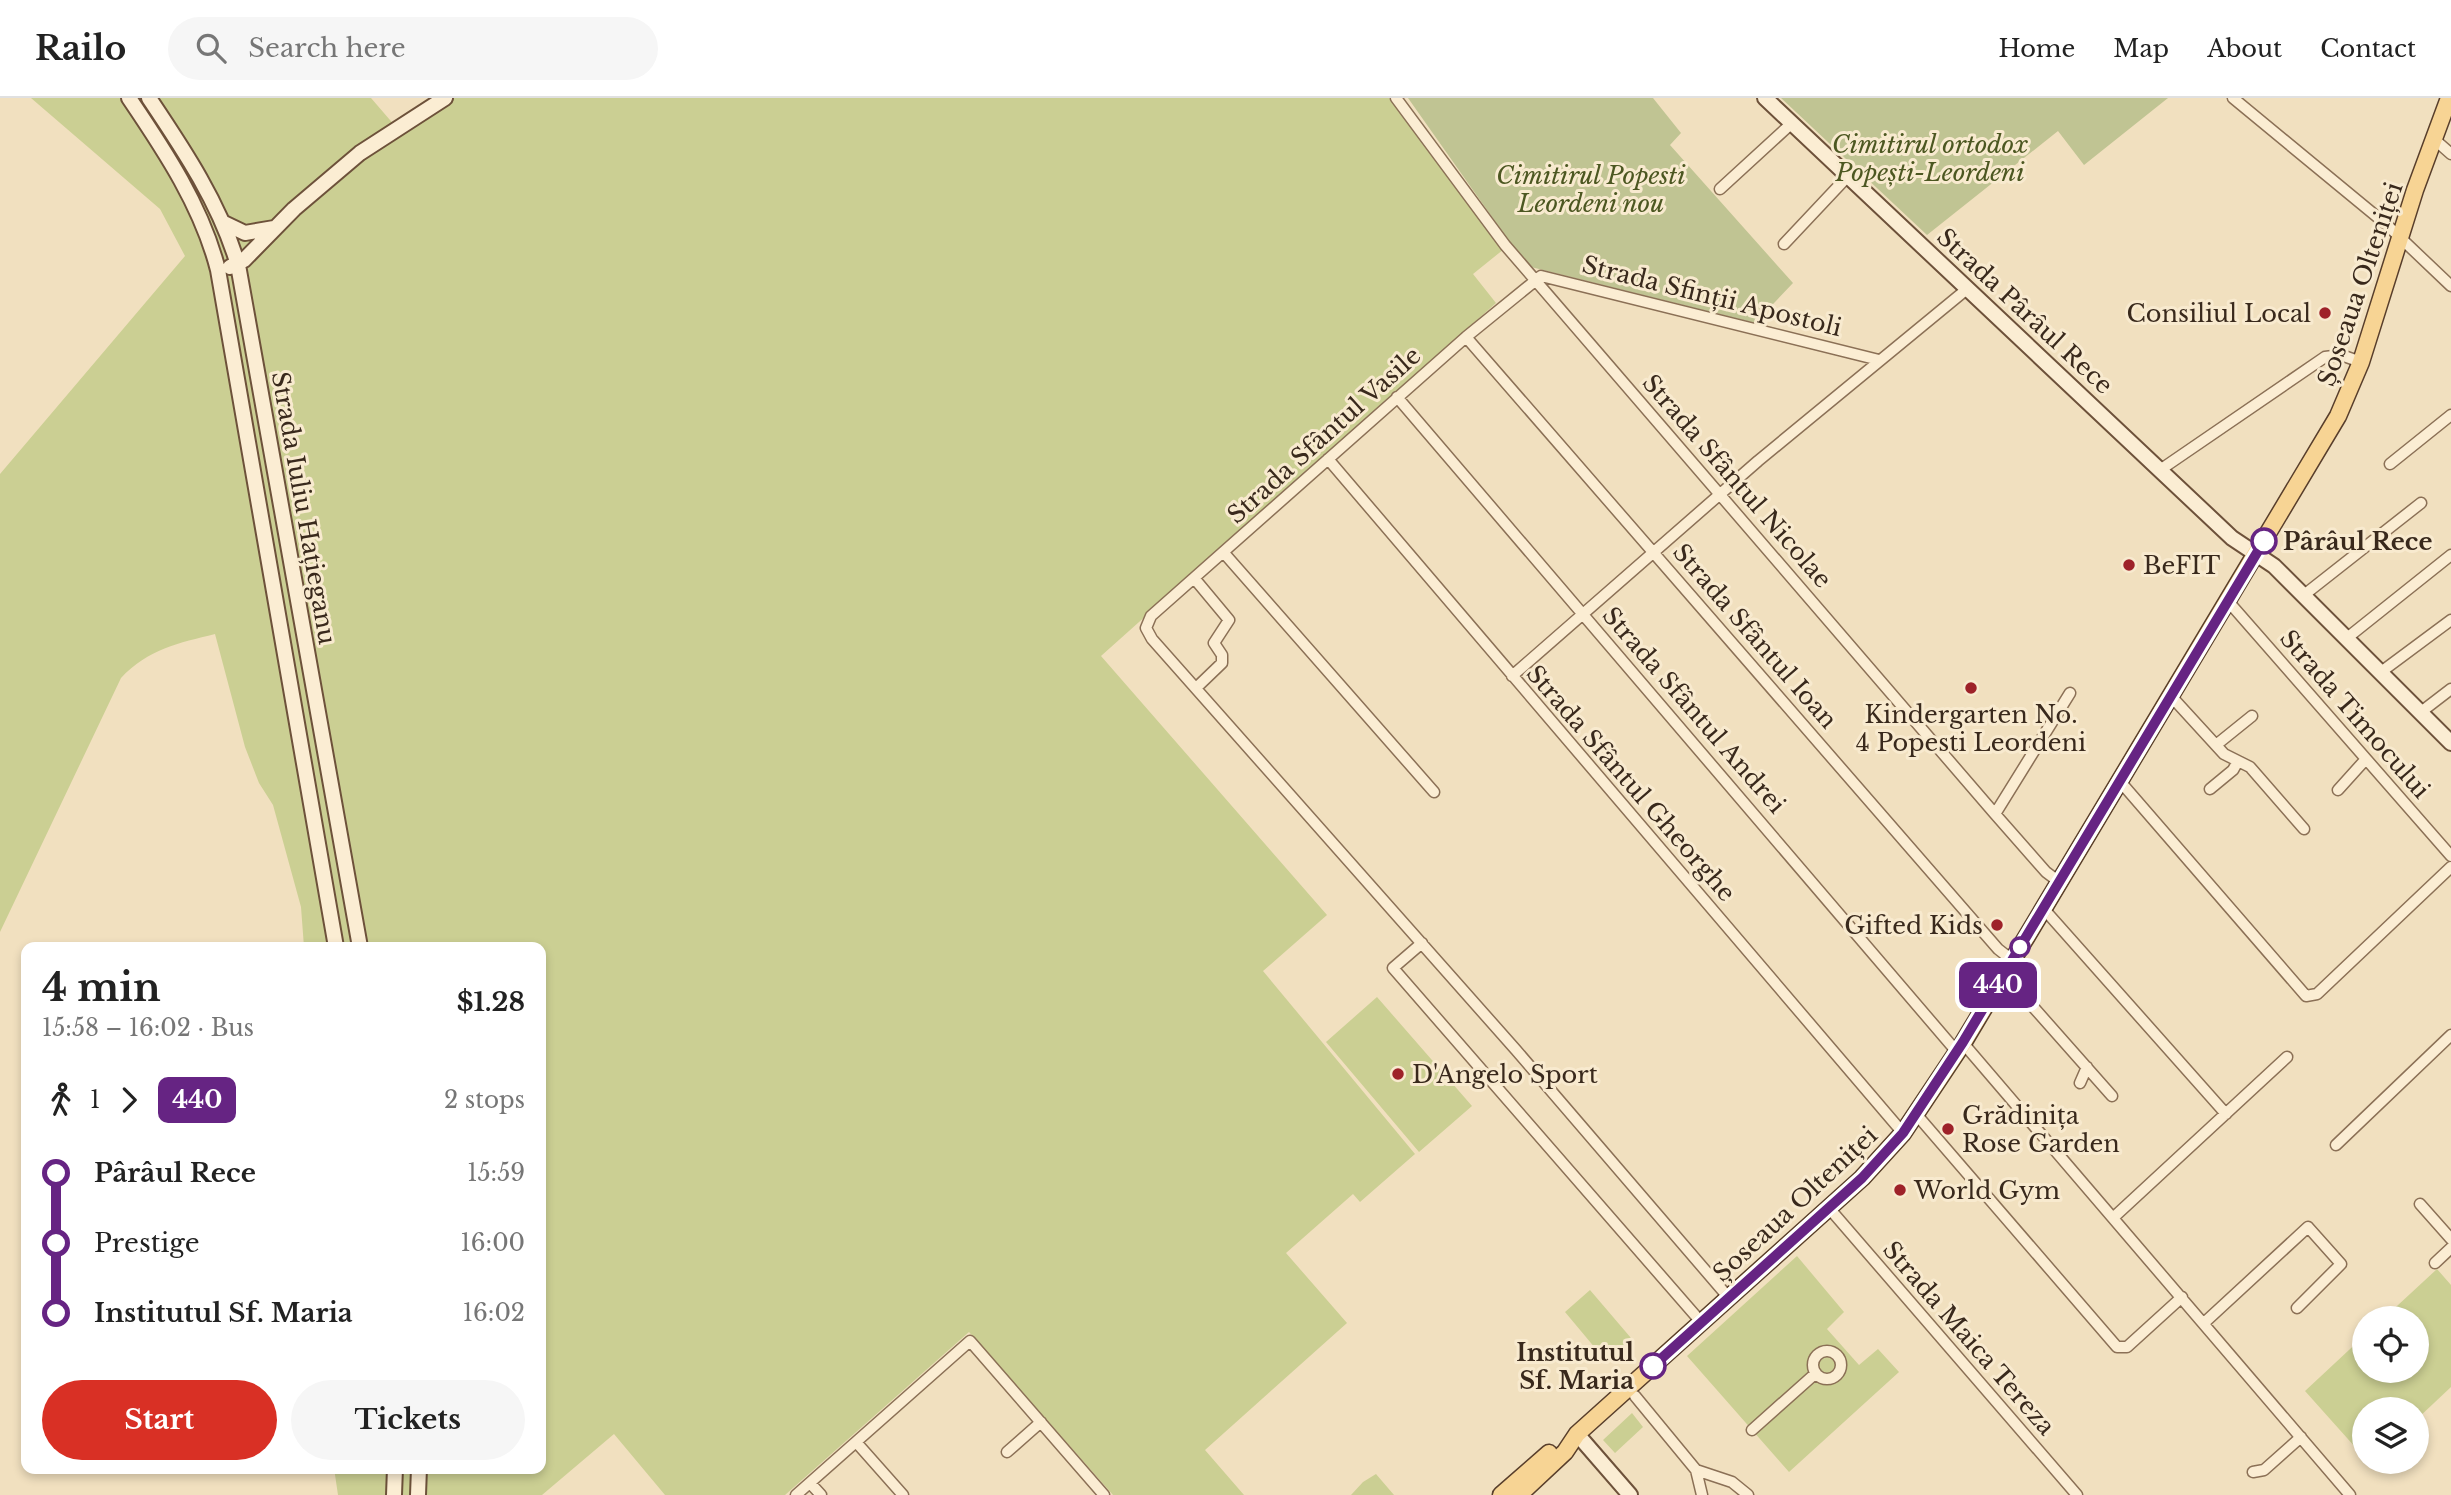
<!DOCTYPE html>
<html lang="en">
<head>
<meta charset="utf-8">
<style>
	:root { --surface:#fff; --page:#f6f6f6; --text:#222; --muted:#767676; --line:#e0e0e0; --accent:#d93025 }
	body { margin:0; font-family:"Libre Baskerville",serif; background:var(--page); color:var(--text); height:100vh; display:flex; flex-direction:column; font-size:26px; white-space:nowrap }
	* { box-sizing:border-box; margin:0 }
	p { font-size:23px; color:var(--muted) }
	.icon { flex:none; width:38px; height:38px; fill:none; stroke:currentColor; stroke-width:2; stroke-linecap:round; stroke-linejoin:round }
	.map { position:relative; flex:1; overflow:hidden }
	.panel { position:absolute; left:21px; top:844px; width:525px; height:532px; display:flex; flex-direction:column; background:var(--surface); border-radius:14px; box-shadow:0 4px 10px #0003 }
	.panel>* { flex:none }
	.badge { padding:0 14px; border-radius:10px; font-size:24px; line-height:46px }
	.tools { position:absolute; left:2352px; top:1208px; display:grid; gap:14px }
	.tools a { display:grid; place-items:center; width:77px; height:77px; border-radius:50%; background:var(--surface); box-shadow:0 4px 10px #0003; font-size:35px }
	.map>.badge { position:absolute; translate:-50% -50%; box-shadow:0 0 0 4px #fff }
	.legs { display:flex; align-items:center; gap:10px; height:77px; padding:0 21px; font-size:23px }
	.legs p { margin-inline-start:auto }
	.headline { display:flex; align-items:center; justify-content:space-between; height:119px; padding:0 21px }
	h1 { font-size:38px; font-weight:700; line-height:52px }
	.button { display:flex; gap:14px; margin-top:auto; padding:14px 21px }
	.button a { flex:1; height:80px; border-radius:42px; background:var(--accent); color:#fff; font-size:28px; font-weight:700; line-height:80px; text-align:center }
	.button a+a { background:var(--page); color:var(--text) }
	ul { padding:0 21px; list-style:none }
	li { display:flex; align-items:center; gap:24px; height:70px; font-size:26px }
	li i { display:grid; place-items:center; width:10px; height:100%; margin:0 9px; background:currentColor }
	li i::after { content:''; width:18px; height:18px; margin:-9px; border:5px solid; border-radius:50%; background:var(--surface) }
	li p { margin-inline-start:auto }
	li:first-child i { background:linear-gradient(#0000 50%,currentColor 0) }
	li:last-child i { background:linear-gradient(currentColor 50%,#0000 0) }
	header { display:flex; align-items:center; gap:42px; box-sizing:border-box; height:98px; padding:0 35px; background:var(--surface); border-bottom:2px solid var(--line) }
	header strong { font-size:33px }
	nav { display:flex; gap:38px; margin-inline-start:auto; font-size:24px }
	.search { width:490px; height:63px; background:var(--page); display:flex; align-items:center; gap:18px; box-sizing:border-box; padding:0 24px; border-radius:38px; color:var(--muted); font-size:26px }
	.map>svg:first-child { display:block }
	.green { fill:#cbcf93 }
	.cemetery { fill:#c0c493 }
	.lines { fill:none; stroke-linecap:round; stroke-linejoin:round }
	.street-casing { stroke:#8b7056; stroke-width:13 }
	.secondary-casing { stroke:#6d513a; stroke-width:18 }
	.primary-casing { stroke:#583e2b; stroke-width:19 }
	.street { stroke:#fbedd3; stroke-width:10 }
	.secondary { stroke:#fbedd3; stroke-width:14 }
	.primary { stroke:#f7d494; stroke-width:16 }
	.line-1-casing { stroke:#fff; stroke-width:16 }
	.line-1 { stroke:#662483; stroke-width:10 }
	.poi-dot { fill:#9e2229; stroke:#f8eacf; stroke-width:2.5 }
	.stop-1-dot { fill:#fff; stroke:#662483; stroke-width:3.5 }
	.labels { text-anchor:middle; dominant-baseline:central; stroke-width:6; stroke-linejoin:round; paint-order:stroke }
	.park-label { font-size:24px; font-style:italic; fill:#4c5721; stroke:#f8eacf }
	.street-label { font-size:24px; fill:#39291c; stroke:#f8eacf }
	.poi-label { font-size:24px; fill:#39291c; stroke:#f8eacf; text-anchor:start }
	.stop-label { font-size:24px; font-weight:bold; fill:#39291c; stroke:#f8eacf; text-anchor:start }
</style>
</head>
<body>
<header>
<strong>Railo</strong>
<div class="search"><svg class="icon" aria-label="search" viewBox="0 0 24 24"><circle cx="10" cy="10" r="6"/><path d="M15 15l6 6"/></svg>Search here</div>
<nav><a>Home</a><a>Map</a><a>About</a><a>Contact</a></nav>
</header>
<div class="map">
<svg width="2451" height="1397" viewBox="0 0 2451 1397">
	<rect width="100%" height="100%" fill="#f1e0bf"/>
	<path class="green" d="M31,0H371L396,29L431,0H1389L1392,3L1504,151L1473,176L1496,205L1101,558L1327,817L1263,873L1415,1056L1360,1104L1353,1096L1286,1155L1347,1225L1205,1352L1244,1397H1113L969,1234L785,1397H665L614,1336L542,1397H338L334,1370H541V849H304L301,809L273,707L259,685L245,649L215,536C179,545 148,551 121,580L0,834V376L185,158L160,111Z
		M1377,899L1472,1008L1419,1054L1326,944Z
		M1797,1158L1844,1214L1827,1231L1859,1267L1878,1251L1899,1274L1789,1374L1687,1258Z
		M2437,1171L2451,1187V1289L2417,1321V1311H2364V1359L2305,1293L2364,1238V1272H2417V1220H2384Z
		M1590,1192L1631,1240L1606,1263L1565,1214Z
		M1632,1315L1643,1329L1615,1355L1603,1342Z
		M1376,1376L1394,1397H1351L1363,1384Z"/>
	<path class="cemetery" d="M1408,0H1653L1681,35L1670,47L1793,185L1755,225L1531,169L1511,146Z
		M1781,0H2168L2084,67L2058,33L1927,137Z"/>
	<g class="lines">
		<defs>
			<path id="street" d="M1396,0L1505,147L1995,716L2046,774L2058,783
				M2233,0L2387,127L2451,188
				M2434,41L2451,56
				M1720,91L1792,25
				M1784,146L1848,78
				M1466,239L1998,851L2012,862
				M1397,299L1957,954
				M1328,361L1903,1035
				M2390,366L2451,317
				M2160,372L2325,259L2341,257L2361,264
				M1224,455L1434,694
				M1194,480L1229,522L1214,545L1222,557V565L1196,590
				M2304,497L2421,405
				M2227,502L2451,758
				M2347,540L2451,457
				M2381,574L2451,522
				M1512,578L1758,363L1967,191
				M2170,597L2224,656L2250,669L2304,731
				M2421,614L2451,591
				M2216,647L2252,618
				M2118,681L2306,898L2317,896L2451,769
				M2210,691L2233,672L2238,663
				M2338,692L2366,661
				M1995,716L2070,595
				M2043,810L2226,1016
				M1422,845L1393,870L1701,1224
				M2004,876L2112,998
				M1963,945L2350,1397
				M2080,985L2087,969
				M1916,1016L2117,1249H2127L2182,1199
				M2336,1047L2451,937
				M2420,1106L2451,1141
				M1829,1110L2077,1397
				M2114,1119L2287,959
				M2435,1165L2451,1150
				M1729,1200L1516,952L1152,541L1146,530L1151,518L1466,239L1541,178L1879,262
				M2204,1225L2308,1129L2341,1166L2297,1210
				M1813 1267a14 14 0 1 1 28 0a14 14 0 1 1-28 0Z
				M1635,1298L1696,1372L1702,1397
				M1752,1332L1816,1275
				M856,1344L903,1397
				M1007,1354L1041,1324
				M1696,1372L1732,1384L1748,1397
				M2253,1374L2264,1372L2301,1339
				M810,1385L821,1397
				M796,1397L970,1243L1104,1397"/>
			<path id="secondary" d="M129,0C165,53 202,109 218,172L336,849
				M149,0C184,52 220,106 238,167L360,849
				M1765,0L2232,440L2274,468L2451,645
				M222,124L245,135L274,130
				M230,169L244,162L294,111L360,55L445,0
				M1577,1336L1630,1397
				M394,1397L395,1370
				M418,1397L419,1370"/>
			<path id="primary" d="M1501,1397L1549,1355
				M1519,1397L1565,1354L1577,1336L1862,1080L1903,1035L1963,945L2338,318L2361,264L2415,92L2449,0"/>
		</defs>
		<use href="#street" class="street-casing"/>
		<use href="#secondary" class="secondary-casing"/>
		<use href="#primary" class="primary-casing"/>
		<use href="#street" class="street"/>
		<use href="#secondary" class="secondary"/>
		<use href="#primary" class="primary"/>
	</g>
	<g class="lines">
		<defs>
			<path id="line-1" d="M1653,1268L1862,1080L1903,1035L1963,944L2264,443"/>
		</defs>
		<use href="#line-1" class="line-1-casing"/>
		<use href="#line-1" class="line-1"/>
	</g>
	<g class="poi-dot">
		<circle cx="2325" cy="215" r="7"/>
		<circle cx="2129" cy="467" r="7"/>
		<circle cx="1971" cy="590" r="7"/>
		<circle cx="1997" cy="827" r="7"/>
		<circle cx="1398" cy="976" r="7"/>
		<circle cx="1948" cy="1031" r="7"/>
		<circle cx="1900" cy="1092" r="7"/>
	</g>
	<g class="stop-1-dot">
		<circle cx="2264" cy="443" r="12"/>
		<circle cx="2020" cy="849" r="9"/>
		<circle cx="1653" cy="1268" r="12"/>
	</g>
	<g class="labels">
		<g class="park-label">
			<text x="1930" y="46">Cimitirul ortodox<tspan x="1930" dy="28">Popești-Leordeni</tspan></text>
			<text x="1591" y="77">Cimitirul Popesti<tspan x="1591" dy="28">Leordeni nou</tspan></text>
		</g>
		<g class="street-label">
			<text transform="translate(2360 186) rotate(-71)">Șoseaua Olteniței</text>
			<text transform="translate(1712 198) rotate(14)">Strada Sfinții Apostoli</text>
			<text transform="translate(2025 213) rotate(43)">Strada Pârâul Rece</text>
			<text transform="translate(1324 337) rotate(-42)">Strada Sfântul Vasile</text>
			<text transform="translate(1737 383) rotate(49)">Strada Sfântul Nicolae</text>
			<text transform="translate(304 410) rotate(80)">Strada Iuliu Hațieganu</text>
			<text transform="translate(1755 538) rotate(49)">Strada Sfântul Ioan</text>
			<text transform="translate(1694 612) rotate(49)">Strada Sfântul Andrei</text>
			<text transform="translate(2355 616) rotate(49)">Strada Timocului</text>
			<text transform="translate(1631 685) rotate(49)">Strada Sfântul Gheorghe</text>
			<text transform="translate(1795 1106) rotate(-43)">Șoseaua Olteniței</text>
			<text transform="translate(1969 1240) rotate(49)">Strada Maica Tereza</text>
		</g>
		<g class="poi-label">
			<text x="2311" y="215" text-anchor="end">Consiliul Local</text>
			<text x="2143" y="467">BeFIT</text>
			<text x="1971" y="616" text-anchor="middle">Kindergarten No.<tspan x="1971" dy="28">4 Popesti Leordeni</tspan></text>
			<text x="1983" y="827" text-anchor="end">Gifted Kids</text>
			<text x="1412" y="976">D'Angelo Sport</text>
			<text x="1962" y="1017">Grădinița<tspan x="1962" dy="28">Rose Garden</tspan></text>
			<text x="1914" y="1092">World Gym</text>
		</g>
		<g class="stop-label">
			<text x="2283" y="443">Pârâul Rece</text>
			<text x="1634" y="1254" text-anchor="end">Institutul<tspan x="1634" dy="28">Sf. Maria</tspan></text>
		</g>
	</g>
</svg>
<div class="tools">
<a><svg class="icon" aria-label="locate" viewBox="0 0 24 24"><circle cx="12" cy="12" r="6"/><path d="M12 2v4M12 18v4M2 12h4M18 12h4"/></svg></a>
<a><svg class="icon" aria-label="layers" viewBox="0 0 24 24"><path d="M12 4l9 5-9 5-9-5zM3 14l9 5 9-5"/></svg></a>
</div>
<b class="badge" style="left:1998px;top:887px;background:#662483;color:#fff">440</b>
<section class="panel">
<div class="headline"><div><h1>4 min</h1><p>15:58 – 16:02 · Bus</p></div><b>$1.28</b></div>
<div class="legs"><svg class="icon" aria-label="walk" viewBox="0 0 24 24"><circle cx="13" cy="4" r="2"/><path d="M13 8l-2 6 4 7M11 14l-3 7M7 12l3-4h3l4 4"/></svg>1<svg class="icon" aria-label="forward" viewBox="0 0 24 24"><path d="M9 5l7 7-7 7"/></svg><b class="badge" style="background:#662483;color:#fff">440</b><p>2 stops</p></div>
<ul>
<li><i style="color:#662483"></i><b>Pârâul Rece</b><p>15:59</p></li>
<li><i style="color:#662483"></i><span>Prestige</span><p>16:00</p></li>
<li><i style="color:#662483"></i><b>Institutul Sf. Maria</b><p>16:02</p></li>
</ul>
<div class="button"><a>Start</a><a>Tickets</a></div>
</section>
</div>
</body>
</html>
